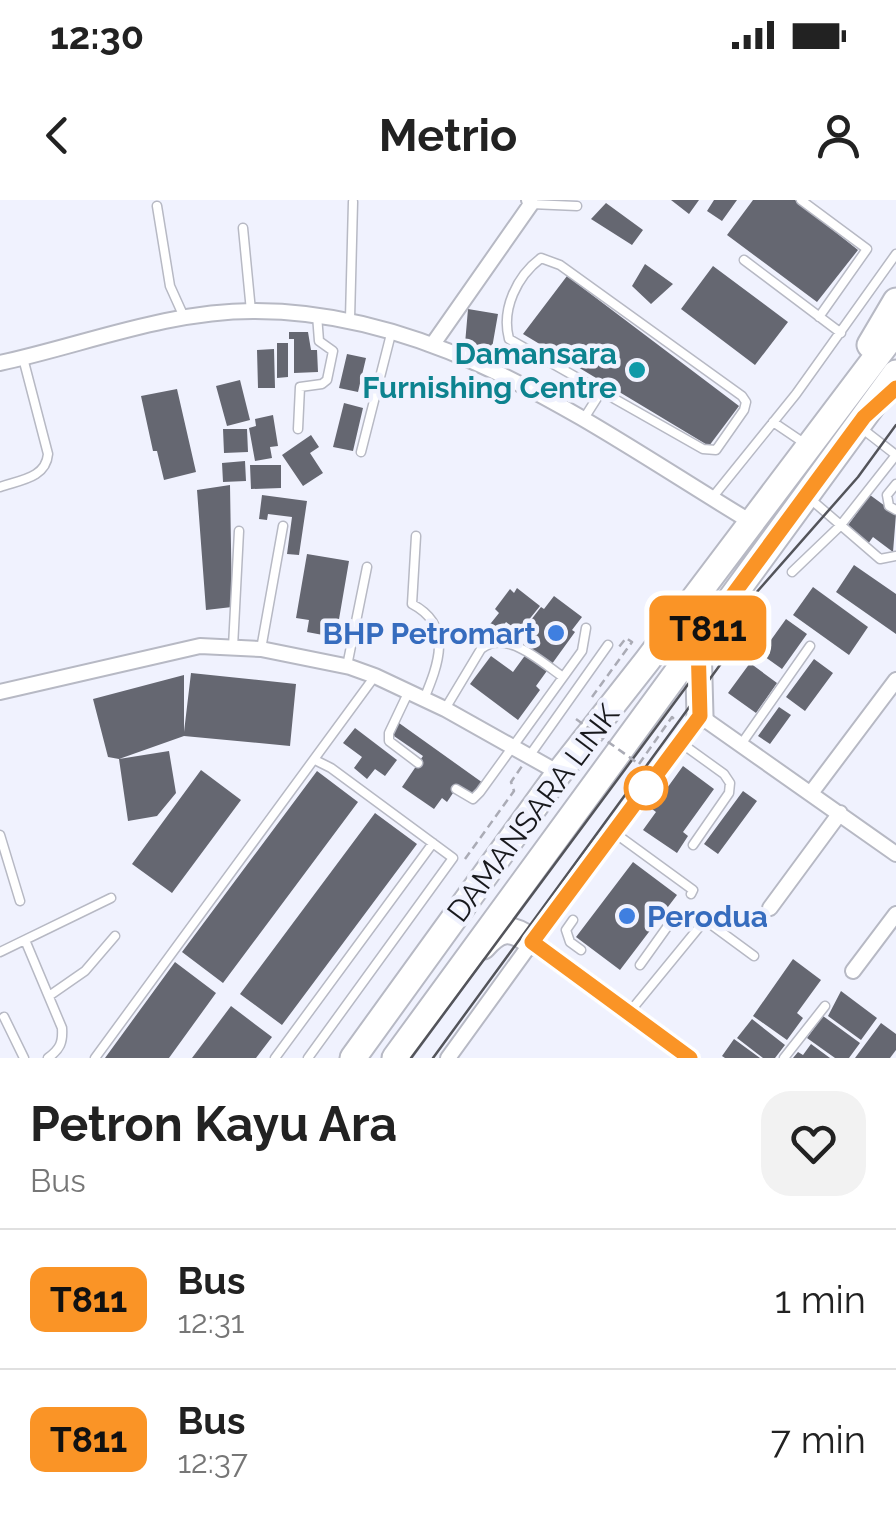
<!DOCTYPE html>
<html lang="en">
<head>
<meta charset="utf-8">
<style>
	:root { --surface:#fff; --page:#f2f2f2; --text:#222; --muted:#767676; --line:#e0e0e0 }
	body { margin:0; font-family:Raleway,sans-serif; background:var(--page); color:var(--text); height:100vh; display:flex; flex-direction:column; font-size:38px; white-space:nowrap }
	* { box-sizing:border-box; margin:0 }
	p { font-size:32px; color:var(--muted) }
	.icon { flex:none; width:55px; height:55px; fill:none; stroke:currentColor; stroke-width:2; stroke-linecap:round; stroke-linejoin:round }
	.map { position:relative; height:858px; overflow:hidden }
	.details { display:flex; flex-direction:column; background:var(--surface); flex:1 }
	.details>* { flex:none }
	.badge { padding:0 20px; border-radius:15px; font-size:35px; line-height:65px }
	.map>.badge { position:absolute; translate:-50% -50%; box-shadow:0 0 0 5px #fff }
	.round { display:grid; place-items:center; flex:none; width:105px; height:105px; border-radius:30px; background:var(--page) }
	.head { display:flex; align-items:center; justify-content:space-between; height:170px; padding:0 30px }
	h1 { font-size:48px; font-weight:700; line-height:75px }
	ul { padding:0; list-style:none }
	li { display:flex; align-items:center; gap:30px; height:140px; padding:0 30px; border-top:2px solid var(--line) }
	li div { flex:1 }
	li b { display:block; font-size:38px }
	li em { font-style:normal }
	li .badge { min-width:110px; font-weight:700; text-align:center }
	.status { display:flex; justify-content:space-between; align-items:center; height:70px; padding:0 50px; background:var(--surface); direction:ltr }
	.status svg { height:28px; fill:currentColor }
	header { display:flex; justify-content:space-between; align-items:center; height:130px; padding:0 30px; background:var(--surface); font-size:45px; font-weight:700 }
	.map>svg:first-child { display:block }
	.building { fill:#656771 }
	.lines { fill:none; stroke-linecap:round; stroke-linejoin:round }
	.service-casing { stroke:#b7b9c4; stroke-width:11 }
	.minor-casing { stroke:#b7b9c4; stroke-width:18 }
	.tertiary-casing { stroke:#b7b9c4; stroke-width:21 }
	.motorway-casing { stroke:#b7b9c4; stroke-width:29 }
	.path { stroke:#aaabb5; stroke-width:2.5; stroke-dasharray:8 5; stroke-linecap:butt }
	.service { stroke:#fff; stroke-width:8 }
	.minor { stroke:#fff; stroke-width:14 }
	.tertiary { stroke:#fff; stroke-width:18 }
	.motorway { stroke:#fff; stroke-width:25 }
	.tram { stroke:#53545a; stroke-width:2.5 }
	.path-bridge { stroke:#aaabb5; stroke-width:2.5; stroke-dasharray:8 5; stroke-linecap:butt }
	.line-casing { stroke:#fff; stroke-width:22 }
	.line { stroke:#fa9426; stroke-width:15 }
	.culture-dot { fill:#0f9aa8; stroke:#f0f2fe; stroke-width:4 }
	.shop-dot { fill:#3f7fe0; stroke:#f0f2fe; stroke-width:4 }
	.stop-dot { fill:#fff; stroke:#fa9426; stroke-width:5 }
	.labels { text-anchor:middle; dominant-baseline:central; stroke-width:9; stroke-linejoin:round; paint-order:stroke }
	.culture-label { font-size:30px; font-weight:bold; fill:#0d838f; stroke:#f0f2fe; text-anchor:end }
	.shop-label { font-size:30px; font-weight:bold; fill:#366cbe; stroke:#f0f2fe; text-anchor:end }
	.street-label { font-size:30px; fill:#18191d; stroke:#f0f2fe }
</style>
</head>
<body>
<div class="status"><b>12:30</b><svg viewBox="0 0 49 12"><path d="M0 12V9h3v3zM5 12V6h3v6zM10 12V3h3v9zM15 12V0h3v12zM26 1h20v11H26zM47 4h2v5h-2z"/></svg></div>
<header><svg class="icon" aria-label="back" viewBox="0 0 24 24"><path d="M15 5l-7 7 7 7"/></svg>Metrio<svg class="icon" aria-label="person" viewBox="0 0 24 24"><circle cx="12" cy="8" r="4"/><path d="M4 21q1-7 8-7t8 7"/></svg></header>
<div class="map">
<svg width="896" height="858" viewBox="0 0 896 858">
	<rect width="100%" height="100%" fill="#f0f2fe"/>
	<path class="building" d="M671,0H699L689,14Z
		M714,0H737L722,21L707,11Z
		M753,0H795L858,50L817,102L727,35Z
		M606,3L643,30L632,45L591,19Z
		M645,64L673,84L651,104L632,86Z
		M713,66L788,122L755,165L681,109Z
		M567,76L739,206L709,246L523,134Z
		M468,109L498,114L492,148L465,144Z
		M289,132H308L311,150H317L318,172L294,173V139H289Z
		M277,143H288V177L277,178Z
		M274,149L275,188H258L257,150Z
		M347,154L366,158L358,192L339,188Z
		M240,180L250,220L227,226L216,186Z
		M177,189L196,272L164,280L157,251H153L141,196Z
		M344,203L363,208L353,251L333,247Z
		M273,215L278,246L270,247L272,258L255,261L249,228L256,226L255,219Z
		M223,229H247L248,252L224,253Z
		M311,235L319,247L310,253L323,273L303,286L282,255Z
		M245,261L246,281L223,282L222,263Z
		M250,265H281V288L251,289Z
		M230,285L232,407L206,410L197,290Z
		M262,295L307,301L299,355L287,354L292,317L268,314L267,320L259,319Z
		M870,295L896,314L893,352L873,337L868,344L846,328Z
		M307,354L349,361L338,425L325,423L323,435L307,432L309,420L296,418Z
		M854,365L896,394V434L836,392Z
		M813,387L868,427L849,455L793,415Z
		M517,388L540,406L519,432L506,422L497,435L487,428L499,413L495,409L510,389L514,393Z
		M554,396L582,417L572,430L575,432L536,486L540,490L518,520L470,484L491,456L513,472L537,439L524,429L541,407L544,409Z
		M786,419L807,434L782,469L761,454Z
		M814,459L833,473L805,511L786,497Z
		M750,463L777,483L756,513L728,493Z
		M191,473L296,484L290,546L184,536L119,559L169,551L176,593L157,616L128,621L119,559L108,557L93,499L184,475V532Z
		M779,507L791,515L770,544L758,536Z
		M399,523L483,583L473,597L457,587L447,602L442,598L434,609L402,587L423,556L391,534Z
		M355,528L397,560L385,576L375,569L367,579L354,568L362,557L343,543Z
		M683,566L714,589L683,632L688,636L677,653L643,630L656,612L652,609Z
		M201,570L241,600L172,693L132,664Z
		M317,571L358,602L223,783L182,752Z
		M743,591L757,601L718,654L704,644Z
		M375,613L417,644L282,825L240,794Z
		M633,662L677,695L620,770L576,737Z
		M793,759L821,780L797,813L803,818L787,840L753,816Z
		M175,762L216,793L169,858H105Z
		M841,791L877,818L861,840L828,816Z
		M231,806L272,837L256,858H192Z
		M823,816L860,843L849,858H835L807,838Z
		M752,819L785,845L775,858H763L737,838Z
		M881,823L896,834V850L890,858H855Z
		M734,839L760,858H725L722,856Z
		M811,844L830,858H793L798,852L803,855Z"/>
	<g class="lines">
		<defs>
			<path id="service" d="M801,0L867,49L819,117
				M531,4L577,6
				M157,6L170,86L184,117
				M243,28L251,111
				M541,58L560,65L742,196L746,202L744,210L716,250L703,249L509,139C501,109 517,76 541,58Z
				M744,60L841,133
				M350,119L353,2
				M583,220L602,190
				M773,222L807,245
				M860,227L896,255
				M298,229L300,187L322,184L327,180L333,151L319,141L317,115
				M361,252L392,130
				M896,284L887,295L889,306L896,310
				M0,287C20,280 46,278 48,254L23,158
				M808,297L880,359L896,356
				M712,298L796,194L896,54
				M416,336L412,404C454,426 438,465 424,499
				M792,372L840,326L896,255
				M233,447L239,331
				M261,449L283,326
				M347,466L367,367
				M408,493L389,533V541L418,563
				M445,509L481,449C506,428 541,462 563,477
				M681,543L724,574L730,583L729,593L693,645
				M742,543L810,446
				M530,555L608,445
				M456,589L473,599L480,592L582,451L586,428
				M612,631L693,690L691,694
				M0,635L20,701
				M573,720L566,730L570,742L581,750
				M25,740L62,828C63,843 60,849 48,858
				M0,752L111,698
				M640,765L675,716
				M49,796L85,771L115,736
				M628,814L705,720L754,756
				M4,817L24,858
				M95,858L375,476
				M275,858L433,643
				M308,858L453,658L331,568L315,560
				M784,858L825,806"/>
			<path id="minor" d="M433,144L531,4L529,0
				M0,163C83,145 167,111 253,111C441,110 598,230 751,322
				M0,492L200,446L261,449L350,467L375,476L445,509L559,573
				M811,593L896,480
				M770,708L840,613
				M853,771L896,714
				M448,858L605,641L700,516L896,654"/>
			<path id="tertiary" d="M532,742L690,858"/>
			<path id="motorway" d="M870,145L896,101
				M698,442L700,516
				M483,746C500,727 511,726 532,742
				M353,858L559,573L647,461L896,131
				M395,858L896,173"/>
		</defs>
		<use href="#service" class="service-casing"/>
		<use href="#minor" class="minor-casing"/>
		<use href="#tertiary" class="tertiary-casing"/>
		<use href="#motorway" class="motorway-casing"/>
		<path class="path" d="M592,497L632,442L626,438L619,447
			M639,564L672,517L677,522
			M465,659L514,591L511,582L522,566"/>
		<use href="#service" class="service"/>
		<use href="#minor" class="minor"/>
		<use href="#tertiary" class="tertiary"/>
		<use href="#motorway" class="motorway"/>
		<path class="tram" d="M411,858L755,394L858,277L896,225
			M433,858L747,428"/>
		<path class="path-bridge" d="M576,519L639,564"/>
	</g>
	<g class="lines">
		<defs>
			<path id="line" d="M690,858L532,742L700,516L698,442L864,217L896,188"/>
		</defs>
		<use href="#line" class="line-casing"/>
		<use href="#line" class="line"/>
	</g>
	<circle class="culture-dot" cx="637" cy="170" r="10"/>
	<g class="shop-dot">
		<circle cx="556" cy="433" r="10"/>
		<circle cx="627" cy="716" r="10"/>
	</g>
	<circle class="stop-dot" cx="646" cy="588" r="20"/>
	<g class="labels">
		<g class="culture-label">
			<text x="617" y="153">Damansara<tspan x="617" dy="34">Furnishing Centre</tspan></text>
		</g>
		<g class="shop-label">
			<text x="536" y="433">BHP Petromart</text>
			<text x="647" y="716" text-anchor="start">Perodua</text>
		</g>
		<g class="street-label">
			<text transform="translate(533 613) rotate(-53)">DAMANSARA LINK</text>
		</g>
	</g>
</svg>
<b class="badge" style="left:708px;top:428px;background:#fa9426;color:#111">T811</b>
</div>
<section class="details">
<div class="head"><div><h1>Petron Kayu Ara</h1><p>Bus</p></div><a class="round"><svg class="icon" aria-label="heart" viewBox="0 0 24 24"><path d="M12 20l-8-8c-3-5 5-10 8-4 3-6 11-1 8 4z"/></svg></a></div>
<ul>
<li><span class="badge" style="background:#fa9426;color:#111">T811</span><div><b>Bus</b><p>12:31</p></div><em>1 min</em></li>
<li><span class="badge" style="background:#fa9426;color:#111">T811</span><div><b>Bus</b><p>12:37</p></div><em>7 min</em></li>
</ul>
</section>
</body>
</html>
